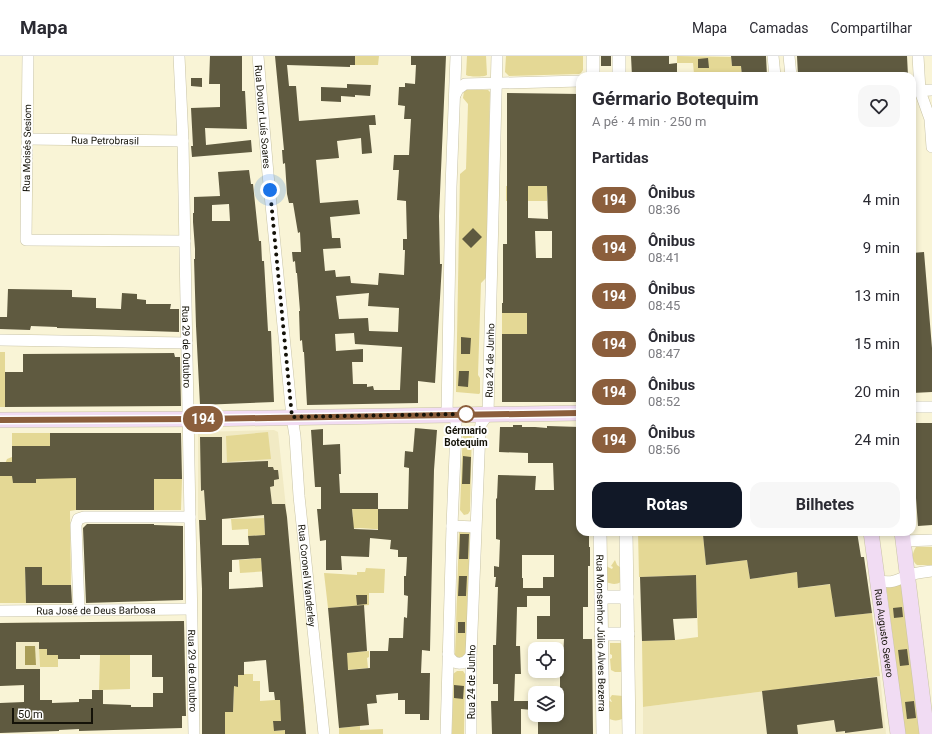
<!DOCTYPE html>
<html lang="pt">
<head>
<meta charset="utf-8">
<style>
	:root { --surface:#fff; --page:#f7f7f7; --text:#2b2b33; --muted:#7c7c81; --line:#e1e1e2; --accent:#111827 }
	body { margin:0; font-family:Roboto,sans-serif; background:var(--page); color:var(--text); height:100vh; display:flex; flex-direction:column; font-size:15px; white-space:nowrap }
	* { box-sizing:border-box; margin:0 }
	p { font-size:13px; color:var(--muted) }
	.icon { flex:none; width:22px; height:22px; fill:none; stroke:currentColor; stroke-width:2; stroke-linecap:round; stroke-linejoin:round }
	.map { position:relative; flex:1; overflow:hidden }
	.drawer { position:absolute; left:576px; top:16px; width:340px; height:464px; display:flex; flex-direction:column; background:var(--surface); border-radius:12px; box-shadow:0 2px 6px #0003 }
	.drawer>* { flex:none }
	.badge { padding:0 8px; border-radius:13px; font-size:14px; line-height:26px }
	.fabs { position:absolute; left:528px; top:586px; display:grid; gap:8px }
	.fabs a { display:grid; place-items:center; width:36px; height:36px; border-radius:8px; background:var(--surface); box-shadow:0 2px 6px #0003; font-size:20px }
	.scale { position:absolute; left:12px; bottom:10px; width:81px; box-sizing:border-box; padding-left:4px; border:2px solid #141208; border-top:0; font-size:11px; line-height:14px; white-space:nowrap; color:#141208; -webkit-text-stroke:3px #fff; paint-order:stroke }
	.you { position:absolute; width:20px; height:20px; margin:-10px; border:3px solid #fff; border-radius:50%; background:#1a73e8; box-shadow:0 0 0 6px #1a73e833 }
	.map>.badge { position:absolute; translate:-50% -50%; box-shadow:0 0 0 2px #fff }
	h2 { padding:0 16px; font-size:15px; line-height:36px }
	.round { display:grid; place-items:center; flex:none; width:42px; height:42px; border-radius:12px; background:var(--page) }
	.overview { display:flex; align-items:center; justify-content:space-between; height:68px; padding:0 16px }
	h1 { font-size:19px; font-weight:700; line-height:30px }
	.cta { display:flex; gap:8px; margin-top:auto; padding:8px 16px }
	.cta a { flex:1; height:46px; border-radius:12px; background:var(--accent); color:#fff; font-size:16px; font-weight:700; line-height:46px; text-align:center }
	.cta a+a { background:var(--page); color:var(--text) }
	ul { padding:0; list-style:none }
	li { display:flex; align-items:center; gap:12px; height:48px; padding:0 16px }
	li div { flex:1 }
	li b { display:block; font-size:15px }
	li em { font-style:normal }
	li .badge { min-width:44px; font-weight:700; text-align:center }
	header { display:flex; align-items:center; gap:24px; box-sizing:border-box; height:56px; padding:0 20px; background:var(--surface); border-bottom:1px solid var(--line) }
	header strong { font-size:19px }
	nav { display:flex; gap:22px; margin-inline-start:auto; font-size:14px }
	.map>svg:first-child { display:block }
	.built { fill:#f1eac4; fill-rule:evenodd }
	.green { fill:#e4d895 }
	.water { fill:#a89c57 }
	.building { fill:#5f5a40; fill-rule:evenodd }
	.lines { fill:none; stroke-linecap:round; stroke-linejoin:round }
	.minor-casing { stroke:#c9c4a6; stroke-width:12 }
	.tertiary-casing { stroke:#c9c4a6; stroke-width:14 }
	.secondary-casing { stroke:#c9c4a6; stroke-width:16 }
	.minor { stroke:#fff; stroke-width:11 }
	.tertiary { stroke:#fff; stroke-width:13 }
	.secondary { stroke:#f1dcf3; stroke-width:15 }
	.line-casing { stroke:#fff; stroke-width:9 }
	.line { stroke:#8b5e3c; stroke-width:6 }
	.walk { stroke:#141208; stroke-width:4; stroke-dasharray:0 7.2 }
	.stop-dot { fill:#fff; stroke:#8b5e3c; stroke-width:2 }
	.labels { text-anchor:middle; dominant-baseline:central; stroke-width:4; stroke-linejoin:round; paint-order:stroke }
	.street-label { font-size:10px; fill:#141208; stroke:#fff }
	.stop-label { font-size:10px; font-weight:bold; fill:#141208; stroke:#fff }
</style>
</head>
<body>
<header>
<strong>Mapa</strong>
<nav><a>Mapa</a><a>Camadas</a><a>Compartilhar</a></nav>
</header>
<div class="map">
<svg width="932" height="678" viewBox="0 0 932 678">
	<rect width="100%" height="100%" fill="#f9f4d6"/>
	<path class="built" d="M274,374L278,376L287,461L198,464V376ZM224,419L205,434L201,435V420Z
		M39,566L40,629L0,630V567Z
		M880,620L886,678H643V651Z"/>
	<path class="green" d="M355,0H379L378,9H355Z
		M467,0H486L487,19C484,21 469,21 466,19Z
		M506,0H583V14L581,17L579,18L509,20L505,16Z
		M677,0L731,1L732,10L741,9L742,20H700V17L694,18L693,7H677Z
		M465,34H488L490,36L486,222L481,227L478,319L480,322V337L479,338L456,336L460,118L466,113L468,48L463,42L464,35Z
		M506,130H547V145H506Z
		M502,257H527V278H502Z
		M0,296H5V351H0Z
		M463,370L472,371L470,455L468,458L464,459L460,454Z
		M268,376L271,403L227,406L226,380Z
		M12,377H50V422H76V454L70,455L71,529H42V511H25L26,547H0V420L7,403L12,401L13,427H36V390H12Z
		M154,423H182L181,454H154Z
		M352,453H378V466L393,467V453H403L401,475L360,472L345,473V461H353Z
		M264,462L265,479L248,480V473L232,474L231,463Z
		M459,476H470L466,600L465,601L457,602L455,599Z
		M638,476H724L703,479L706,509L747,504L750,523L797,516L799,532L841,527L832,541L835,561L872,557L880,620L643,651L642,585L675,584L698,581L696,519L639,521Z
		M916,491H932V509H917C911,504 912,497 916,491Z
		M261,502L262,511H269V515L240,517L239,504Z
		M615,504L617,509L624,514L621,526C616,529 611,528 606,526L604,509L612,513L613,511L611,510Z
		M366,512L385,513L384,537H369V549L328,552L324,517L357,519V516H365Z
		M901,527L920,678H905L886,528Z
		M610,587H620L623,588V616H615L611,614L610,603L612,602V599L610,598Z
		M39,593H47V599H58V611H40Z
		M369,595V601L367,602L368,612L334,615L332,598Z
		M100,599H130V633L99,634Z
		M457,615H463L465,618L464,678H452L453,618Z
		M244,618H253V625H260V645L303,642L304,652L281,655V665L273,666L275,675L285,674V678H225V656H233L234,630H238V619H243Z
		M612,639L623,640L622,663C618,665 612,665 608,662L610,654L607,644L612,646L610,642Z
		M360,670V674L383,673V678H339V672Z"/>
	<path class="water" d="M25,590H35L36,609H25Z"/>
	<path class="building" d="M210,0H242V35H245L247,73L205,72L206,89L251,84L252,96L192,101L191,90H193L191,52L220,51V28H209Z
		M275,0H355V9H350V11L287,9L289,30H296L299,65L375,59L376,69H369L372,97L362,98L361,82L337,85L339,102L316,104L320,147L358,144L360,158L330,161L332,182H340L341,192L323,193L325,215L335,214L336,221L350,220L351,227L378,229L379,217L404,219L405,194H403V183H407L406,145L397,144L399,114H393L394,99H409L411,63H404L405,50L398,49L399,31H405V27L415,28L416,9H411V0H446L439,160L440,208H442L435,327L418,325V347L307,349L304,296H303L302,284L300,285L299,255H300L297,217H296L295,205L293,206L292,196H301L300,176L298,177L293,147H289L287,138L285,107L283,108L282,94H284ZM369,237L368,250L399,252L398,276L369,275L368,262L339,263L336,240ZM354,277L355,288L402,291L400,334H374L373,330L367,331V328H353L352,306H363V293L336,295L335,278Z
		M601,0H611V10H601Z
		M631,0H669V8L677,7V19L632,20Z
		M731,0H766L767,20H742L741,10H732Z
		M797,0H907L908,20H798Z
		M708,2L709,12H698V3Z
		M191,22H202V31L191,30Z
		M347,28L371,29L370,40L355,39V41L341,40V46L321,45V31L347,32Z
		M507,37L580,38V346H502V278H527V257H502V247H503V188H507ZM528,130H547L548,163L528,162ZM535,175H552V202H536Z
		M249,114L251,128H253L259,185H261L262,205H264L268,275H271L274,346L200,349L196,270L194,203H195V193L193,166V157H194V141L220,140L218,116ZM229,148L230,165H212V149Z
		M473,172L482,181L471,192L462,183Z
		M924,196L932,292V336L912,337V197Z
		M8,233L72,234V241L96,242V252L121,253L122,237L137,238V243L146,244V248H171L170,253H179V276L57,272V271L31,270L30,274L0,273V261H7Z
		M461,281L471,282L470,298H461Z
		M174,297L175,301H180L181,350L5,351V316H23V298Z
		M459,315H469L468,331L458,330Z
		M912,367H932V469L918,470L915,428H912Z
		M513,369H522V371H535L547,372V370L580,371V476H589V491H590V510H588V551H583V583H592L593,678H538V662H557V641H560V614H558L559,606H563L564,583H537V560H550V540H527V551H517L516,590H520L521,618H515L514,645H533V654L521,653V678H492L491,645H498V628H493V589H496L498,531H495L496,521H494V510L499,511L500,484L496,483V442L497,443L498,419L536,420L535,434H554L553,407H528V397L499,396L500,371H513ZM522,499H554V521H543V532H523V522H522Z
		M415,372L437,374L434,414L430,595L422,594L421,617H430L429,664H420V658H405V644H398V637L376,639L377,647L367,648L369,669L339,672L328,552L364,549L367,595L347,597L348,614L370,612V595H388L389,582H403L404,561L407,562L408,540L404,539V520H406L407,501H398V494L390,493L391,484L370,482L369,501L341,500L342,514H326V484L320,485L317,453H321V431H315L311,374L323,373V389L340,388L341,418H339L340,437H378V453H408L409,412L404,411L405,395L413,396ZM352,453H378V474L354,473Z
		M50,377H181L182,423H154V454H76V422L36,423V427H13L12,420H0V406H12V390H50Z
		M200,381H222V407L268,405V411H273L274,414H278L279,423L274,424V430L270,431L272,448H285L287,461L306,678H285V674L274,675L273,665H281L280,644H275L274,636H269L266,604L244,606V619H238V631L234,630L233,656H225V678H202V533L199,464H206L204,434L201,435ZM264,459L265,479L248,480L249,489H222V463ZM261,502L263,531L229,533V516H232V504Z
		M463,400L471,401L470,428H462Z
		M87,468H154V469L183,470V544L86,547L83,472Z
		M724,476H857L861,501H864L872,557L835,561L830,528L798,532L797,516L750,523L747,504L706,509L703,479Z
		M460,478H469L468,503H459Z
		M25,511H42V529H71L72,547H26Z
		M696,519L697,562L673,563L675,584L642,585L640,521Z
		M459,520H467L466,540H458Z
		M356,539H367V548L357,549Z
		M902,551L903,561L894,562L893,552Z
		M184,565L186,660H182V672L79,675V673L59,674V675L0,677V647L24,646V629L0,630V567ZM16,586H39V593H47V599H58V603H80V599H152V621H163V637H153V651H131V649L103,648V634H92V643H79V646L52,647V644H40V613H16Z
		M458,566H465V577H458Z
		M907,593L909,609L900,610L898,594Z
		M877,621L883,672L845,677V675L836,676L834,664L797,669L798,678H767L762,635Z
		M454,629L464,630L463,643L454,642Z
		M914,645L916,662L907,663L905,646Z"/>
	<g class="lines">
		<defs>
			<g id="minor">
				<path d="M28,0L26,184L185,185"/>
				<path id="s1" d="M179,0L183,85L194,678"/>
				<path id="s2" d="M258,0L268,118L292,361L295,380L299,440L324,678"/>
				<path d="M773,0L775,20"/>
				<path d="M789,0L791,20"/>
				<path d="M918,0L920,35L930,63L932,91"/>
				<path d="M912,35L932,34"/>
				<path d="M455,39L458,33L465,28L580,25"/>
				<path id="s3" d="M27,83L183,85"/>
				<path d="M0,284L187,287"/>
				<path d="M912,351H932"/>
				<path d="M447,359L451,131L456,0"/>
				<path d="M452,470L475,471"/>
				<path d="M903,485L932,484"/>
				<path d="M877,524C890,528 895,525 907,520C914,517 924,516 932,515"/>
				<path d="M79,554L76,469L78,463L84,461H190"/>
				<path id="s4" d="M0,555L191,553"/>
				<path d="M448,598C451,606 457,609 465,606L471,600"/>
				<path d="M446,678L452,470L456,374V359"/>
				<path id="s5" d="M471,678V600L480,374L481,368L488,358L497,0"/>
			</g>
			<g id="tertiary">
				<path d="M593,20V0"/>
				<path d="M619,20V0"/>
				<path id="s6" d="M600,476L603,678"/>
				<path d="M626,476L629,678"/>
				<path d="M601,541H627"/>
				<path d="M601,578H628"/>
			</g>
			<g id="secondary">
				<path d="M0,364L200,363L580,357"/>
				<path id="s7" d="M871,476L898,678"/>
				<path d="M902,476L927,678"/>
			</g>
		</defs>
		<use href="#minor" class="minor-casing"/>
		<use href="#tertiary" class="tertiary-casing"/>
		<use href="#secondary" class="secondary-casing"/>
		<use href="#minor" class="minor"/>
		<use href="#tertiary" class="tertiary"/>
		<use href="#secondary" class="secondary"/>
	</g>
	<g class="lines">
		<defs>
			<path id="line" d="M0,364L200,363L580,357"/>
		</defs>
		<use href="#line" class="line-casing"/>
		<use href="#line" class="line"/>
		<path class="walk" d="M270,134L292,361L466,358"/>
	</g>
	<circle class="stop-dot" cx="466" cy="358" r="8"/>
	<g class="labels">
		<g class="street-label">
			<text stroke="none"><textPath href="#s2" startOffset="61">Rua Doutor Luís Soares</textPath></text>
			<text stroke="none"><textPath href="#s3" startOffset="78">Rua Petrobrasil</textPath></text>
			<text transform="translate(27 92) rotate(-89)">Rua Moisés Sesiom</text>
			<text stroke="none"><textPath href="#s1" startOffset="291">Rua 29 de Outubro</textPath></text>
			<text stroke="none"><textPath href="#s5" startOffset="376">Rua 24 de Junho</textPath></text>
			<text stroke="none"><textPath href="#s2" startOffset="522">Rua Coronel Wanderley</textPath></text>
			<text stroke="none"><textPath href="#s4" startOffset="96">Rua José de Deus Barbosa</textPath></text>
			<text stroke="none"><textPath href="#s6" startOffset="101">Rua Monsenhor Júlio Alves Bezerra</textPath></text>
			<text stroke="none"><textPath href="#s7" startOffset="102">Rua Augusto Severo</textPath></text>
			<text stroke="none"><textPath href="#s1" startOffset="615">Rua 29 de Outubro</textPath></text>
			<text stroke="none"><textPath href="#s5" startOffset="52">Rua 24 de Junho</textPath></text>
		</g>
		<g class="stop-label">
			<text x="466" y="374">Gérmario<tspan x="466" dy="12">Botequim</tspan></text>
		</g>
	</g>
</svg>
<div class="fabs">
<a><svg class="icon" aria-label="locate" viewBox="0 0 24 24"><circle cx="12" cy="12" r="6"/><path d="M12 2v4M12 18v4M2 12h4M18 12h4"/></svg></a>
<a><svg class="icon" aria-label="layers" viewBox="0 0 24 24"><path d="M12 4l9 5-9 5-9-5zM3 14l9 5 9-5"/></svg></a>
</div>
<div class="scale">50 m</div>
<div class="you" style="left:270px;top:134px"></div>
<b class="badge" style="left:203px;top:363px;background:#8b5e3c;color:#fff">194</b>
<section class="drawer">
<div class="overview"><div><h1>Gérmario Botequim</h1><p>A pé · 4 min · 250 m</p></div><a class="round"><svg class="icon" aria-label="heart" viewBox="0 0 24 24"><path d="M12 20l-8-8c-3-5 5-10 8-4 3-6 11-1 8 4z"/></svg></a></div>
<h2>Partidas</h2>
<ul>
<li><span class="badge" style="background:#8b5e3c;color:#fff">194</span><div><b>Ônibus</b><p>08:36</p></div><em>4 min</em></li>
<li><span class="badge" style="background:#8b5e3c;color:#fff">194</span><div><b>Ônibus</b><p>08:41</p></div><em>9 min</em></li>
<li><span class="badge" style="background:#8b5e3c;color:#fff">194</span><div><b>Ônibus</b><p>08:45</p></div><em>13 min</em></li>
<li><span class="badge" style="background:#8b5e3c;color:#fff">194</span><div><b>Ônibus</b><p>08:47</p></div><em>15 min</em></li>
<li><span class="badge" style="background:#8b5e3c;color:#fff">194</span><div><b>Ônibus</b><p>08:52</p></div><em>20 min</em></li>
<li><span class="badge" style="background:#8b5e3c;color:#fff">194</span><div><b>Ônibus</b><p>08:56</p></div><em>24 min</em></li>
</ul>
<div class="cta"><a>Rotas</a><a>Bilhetes</a></div>
</section>
</div>
</body>
</html>
